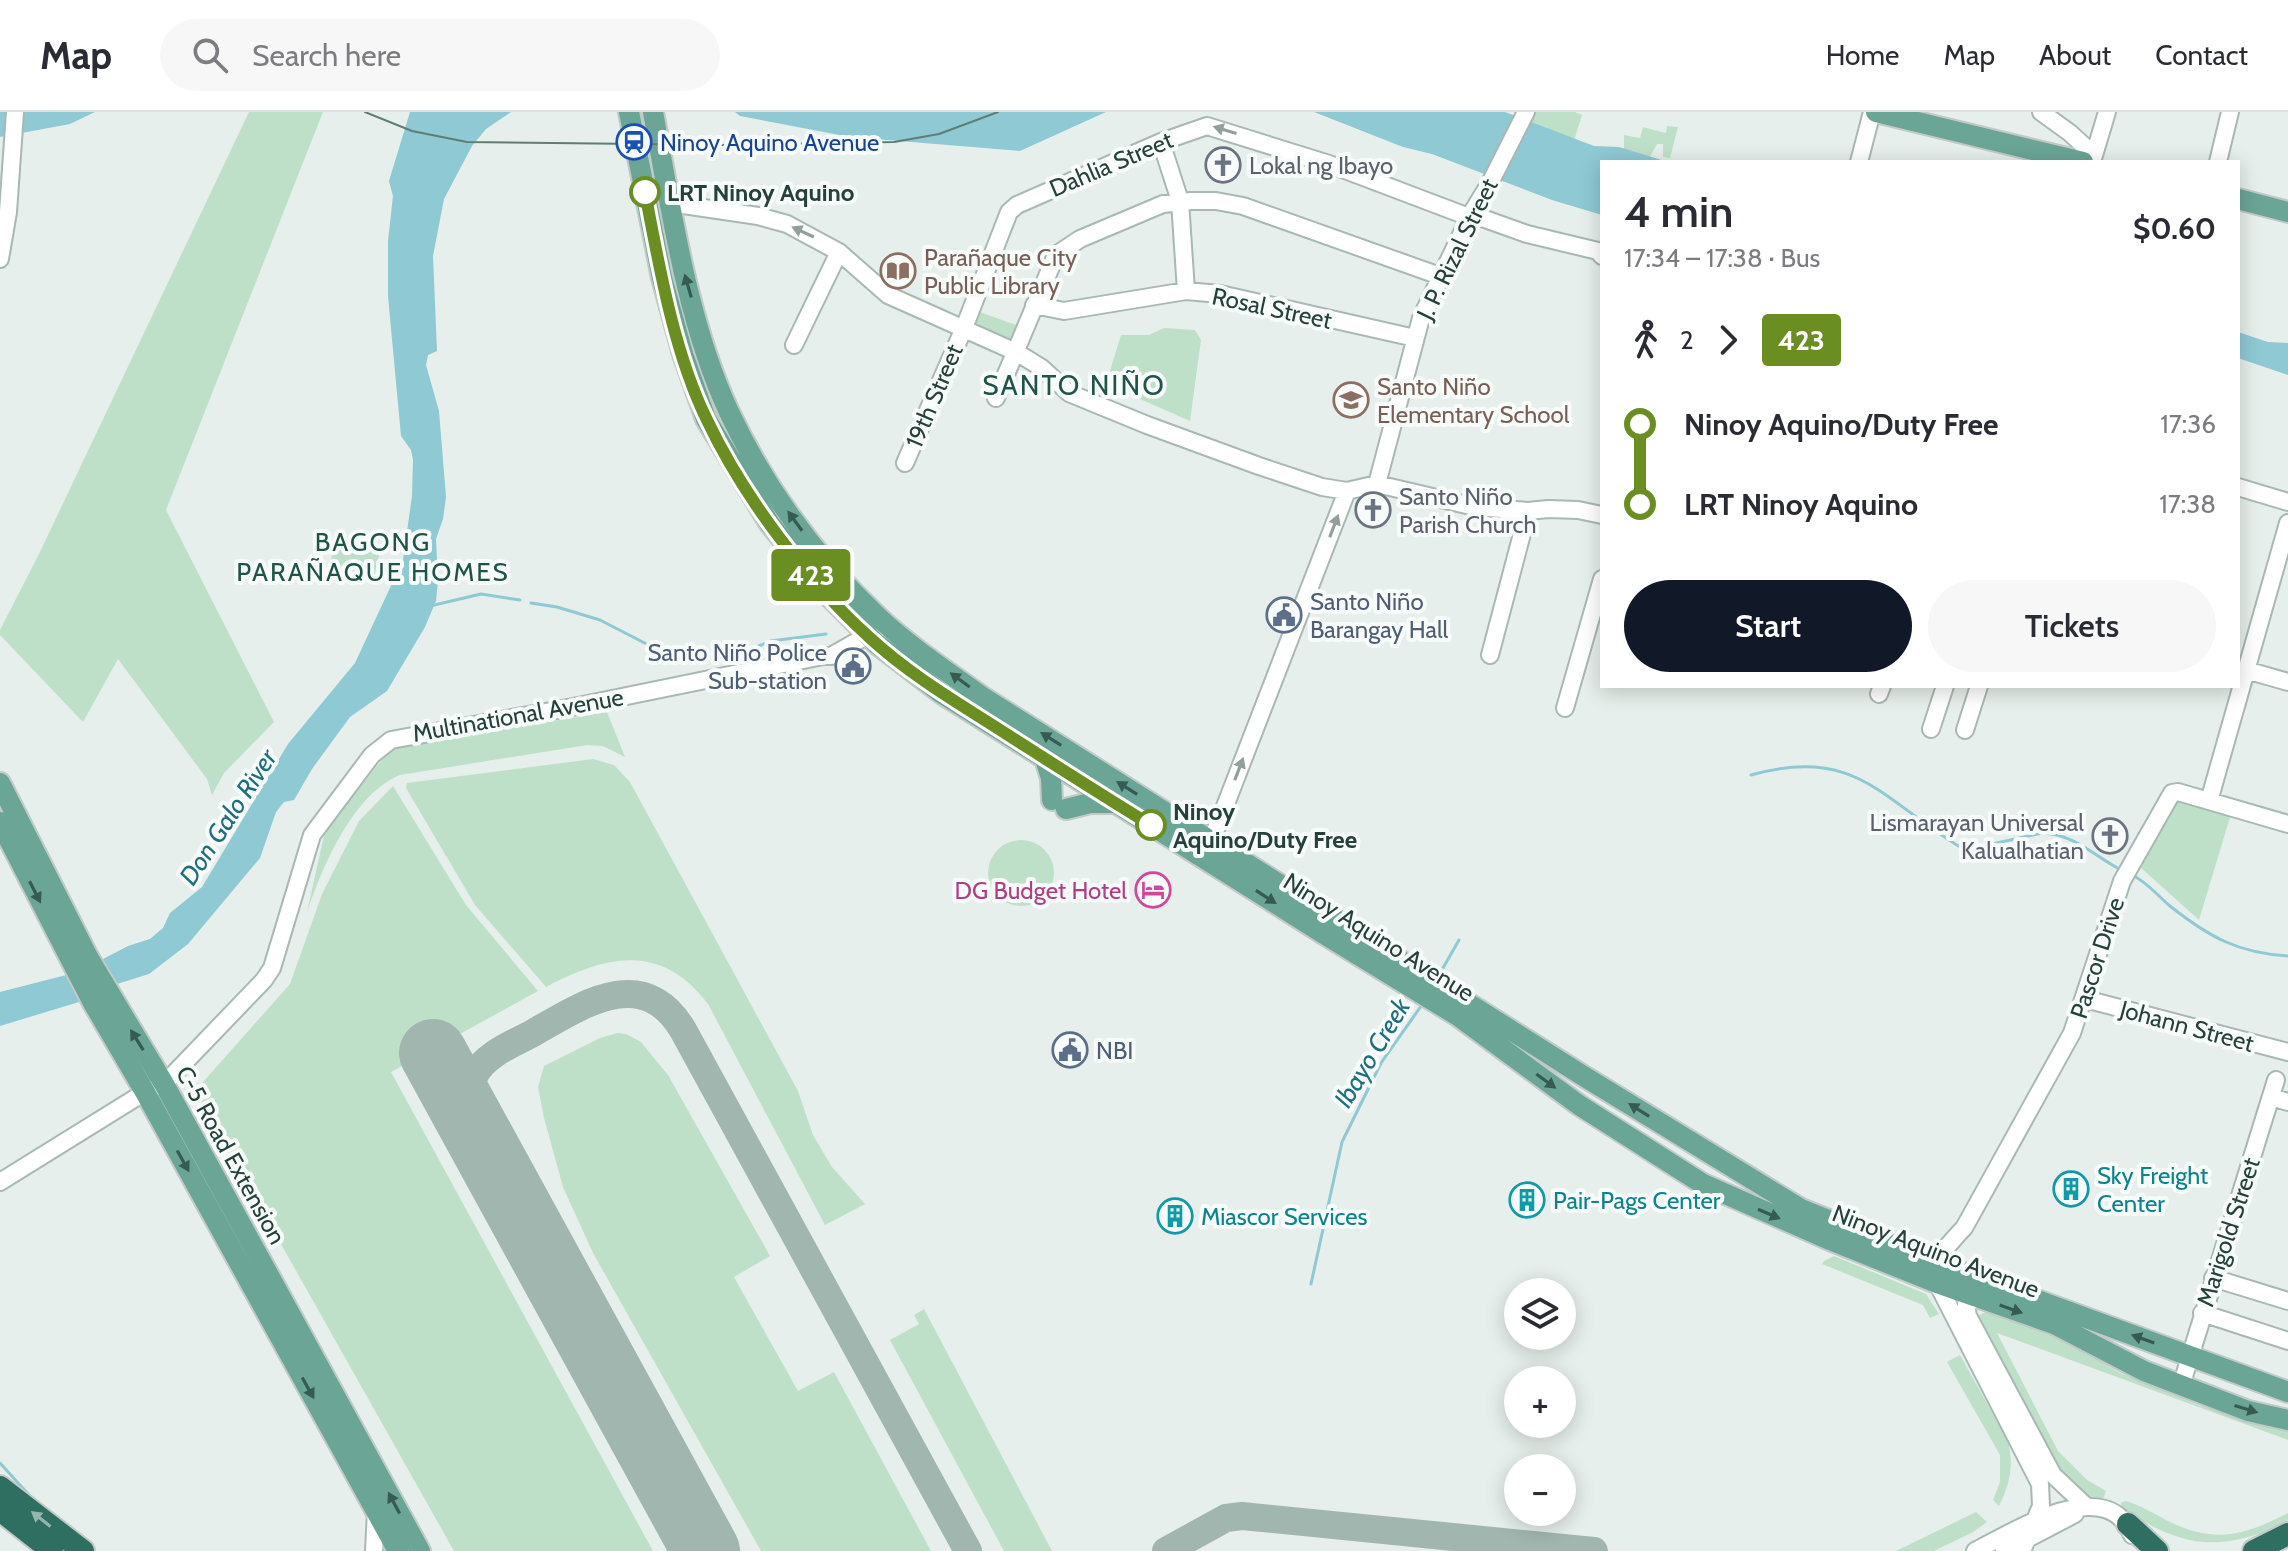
<!DOCTYPE html>
<html lang="en">
<head>
<meta charset="utf-8">
<style>
	:root { --surface:#fff; --page:#f7f7f7; --text:#2b2b33; --muted:#7c7c81; --line:#e1e1e2; --accent:#111827 }
	body { margin:0; font-family:Cabin,sans-serif; background:var(--page); color:var(--text); height:100vh; display:flex; flex-direction:column; font-size:30px; white-space:nowrap }
	* { box-sizing:border-box; margin:0 }
	p { font-size:26px; color:var(--muted) }
	.icon { flex:none; width:44px; height:44px; fill:none; stroke:currentColor; stroke-width:2; stroke-linecap:round; stroke-linejoin:round }
	.map { position:relative; flex:1; overflow:hidden }
	.sheet { position:absolute; left:1600px; top:48px; width:640px; height:528px; display:flex; flex-direction:column; background:var(--surface); border-radius:0px; box-shadow:0 4px 20px #0003 }
	.sheet>* { flex:none }
	.badge { padding:0 16px; border-radius:6px; font-size:28px; line-height:52px }
	.buttons { position:absolute; left:1504px; top:1166px; display:grid; gap:16px }
	.buttons a { display:grid; place-items:center; width:72px; height:72px; border-radius:50%; background:var(--surface); box-shadow:0 4px 20px #0003; font-size:40px }
	.map>.badge { position:absolute; translate:-50% -50%; box-shadow:0 0 0 4px #fff }
	.legs { display:flex; align-items:center; gap:12px; height:88px; padding:0 24px; font-size:26px }
	.legs p { margin-inline-start:auto }
	.overview { display:flex; align-items:center; justify-content:space-between; height:136px; padding:0 24px }
	h1 { font-size:44px; font-weight:600; line-height:60px }
	.cta { display:flex; gap:16px; margin-top:auto; padding:16px 24px }
	.cta a { flex:1; height:92px; border-radius:48px; background:var(--accent); color:#fff; font-size:32px; font-weight:600; line-height:92px; text-align:center }
	.cta a+a { background:var(--page); color:var(--text) }
	ul { padding:0 24px; list-style:none }
	li { display:flex; align-items:center; gap:28px; height:80px; font-size:30px }
	li i { display:grid; place-items:center; width:12px; height:100%; margin:0 10px; background:currentColor }
	li i::after { content:''; width:20px; height:20px; margin:-10px; border:6px solid; border-radius:50%; background:var(--surface) }
	li p { margin-inline-start:auto }
	li:first-child i { background:linear-gradient(#0000 50%,currentColor 0) }
	li:last-child i { background:linear-gradient(currentColor 50%,#0000 0) }
	header { display:flex; align-items:center; gap:48px; box-sizing:border-box; height:112px; padding:0 40px; background:var(--surface); border-bottom:2px solid var(--line) }
	header strong { font-size:38px }
	nav { display:flex; gap:44px; margin-inline-start:auto; font-size:28px }
	.search { width:560px; height:72px; background:var(--page); display:flex; align-items:center; gap:20px; box-sizing:border-box; padding:0 28px; border-radius:44px; color:var(--muted); font-size:30px }
	.map>svg:first-child { display:block }
	.green { fill:#bfe0c8 }
	.water { fill:#8ec9d4 }
	.lines { fill:none; stroke-linecap:round; stroke-linejoin:round }
	.stream { stroke:#8ec9d4; stroke-width:3 }
	.taxiway { stroke:#a2b6b0; stroke-width:28 }
	.runway { stroke:#a2b6b0; stroke-width:68 }
	.minor-casing { stroke:#a8b8b2; stroke-width:20 }
	.major-casing { stroke:#c2cac8; stroke-width:24 }
	.highway-casing { stroke:#c2cac8; stroke-width:26 }
	.minor { stroke:#fff; stroke-width:16 }
	.major { stroke:#6aa596; stroke-width:20 }
	.highway { stroke:#2f6f62; stroke-width:22 }
	.tram { stroke:#5f7d75; stroke-width:2 }
	.oneway { fill:#92a09c }
	.oneway2 { fill:#365b51 }
	.oneway3 { fill:#93b5ae }
	.line-1-casing { stroke:#fff; stroke-width:18 }
	.line-1 { stroke:#6b8e23; stroke-width:12 }
	.stop-1-dot { fill:#fff; stroke:#6b8e23; stroke-width:4 }
	.labels { text-anchor:middle; dominant-baseline:central; stroke-width:8; stroke-linejoin:round; paint-order:stroke }
	.transit-label { font-size:24px; fill:#164399; stroke:#f7fbf9; text-anchor:start }
	.street-label { font-size:24px; fill:#24423a; stroke:#f7fbf9 }
	.worship-label { font-size:24px; fill:#5b616d; stroke:#f7fbf9; text-anchor:start }
	.stop-label { font-size:24px; font-weight:bold; fill:#24423a; stroke:#f7fbf9; text-anchor:start }
	.education-label { font-size:24px; fill:#785e54; stroke:#f7fbf9; text-anchor:start }
	.service-label { font-size:24px; fill:#4e5e75; stroke:#f7fbf9; text-anchor:start }
	.hotel-label { font-size:24px; fill:#b23c85; stroke:#f7fbf9; text-anchor:end }
	.culture-label { font-size:24px; fill:#0d838f; stroke:#f7fbf9; text-anchor:start }
	.neighbourhood-label { font-size:26px; letter-spacing:2px; fill:#1f5548; stroke:#f7fbf9 }
	.water-label { font-size:26px; font-style:italic; fill:#1c6f80; stroke:#f7fbf9 }
	.quarter-label { font-size:28px; letter-spacing:2px; fill:#1f5548; stroke:#f7fbf9 }
</style>
</head>
<body>
<header>
<strong>Map</strong>
<div class="search"><svg class="icon" aria-label="search" viewBox="0 0 24 24"><circle cx="10" cy="10" r="6"/><path d="M15 15l6 6"/></svg>Search here</div>
<nav><a>Home</a><a>Map</a><a>About</a><a>Contact</a></nav>
</header>
<div class="map">
<svg width="2288" height="1439" viewBox="0 0 2288 1439">
	<rect width="100%" height="100%" fill="#e6efeb"/>
	<path class="green" d="M249,0H323L166,398L274,610L224,661L212,683L207,667L118,547L83,610L0,523V518L38,444Z
		M1535,0H1575L1582,3L1572,35L1529,11Z
		M1667,14L1678,15L1670,46L1663,45V32H1657L1649,46L1624,41V23L1640,26L1643,15L1666,21Z
		M977,199L1019,214L1013,229L972,213Z
		M1164,216L1195,218L1201,228L1190,309L1106,272L1121,223H1149Z
		M338,422L381,434L374,465L330,451Z
		M607,600L625,645L603,634L587,633L400,663C353,682 322,755 307,800L325,719L388,640L396,635Z
		M593,647L614,653L630,670L798,979L813,1023L832,1055L865,1092L825,1113L708,892C661,830 606,843 546,875L475,793L406,676L407,671Z
		M393,674L466,793L538,879L391,960L653,1439H454L197,983L203,970L290,872L322,782L359,709Z
		M2177,689L2231,702L2199,808L2140,755Z
		M988 761a33 33 0 1 1 66 0a33 33 0 1 1-66 0Z
		M618,921L626,922L641,930L668,963L770,1144L734,1165L798,1279L834,1260L931,1439H761L593,1141L563,1075L544,1006L538,975L544,954L600,926Z
		M1834,1144L1926,1182L1939,1202L1930,1206L1923,1193L1822,1152L1824,1149Z
		M924,1197L1052,1439H1004L890,1228L919,1212L914,1203Z
		M1983,1201H2002L2050,1219L2120,1261L2200,1294L2288,1318V1328L1997,1221L2058,1339L2087,1368L2106,1379L2103,1387C2087,1391 2074,1378 2062,1370L1977,1205Z
		M1960,1243L2008,1329C2014,1353 2010,1372 1999,1394L1993,1388L2000,1370V1343L1947,1250Z
		M2125,1389C2141,1393 2156,1403 2170,1410C2216,1432 2245,1423 2288,1401V1412C2215,1439 2189,1438 2122,1397L2121,1391Z
		M1976,1400L1987,1410L1973,1420L1934,1439H1896Z"/>
	<path class="water" d="M0,0H95L70,12L0,25Z
		M410,0H511L486,17L472,34L444,87L433,144L437,239L428,243L426,253L439,299L446,385L443,407L436,427L438,469L436,489L425,515L387,579L350,605L312,657L294,688L284,690L276,700L260,746L188,832L149,862L114,873L79,890L0,914V880L78,860L128,834L150,827L163,816L170,801L202,775L288,632L355,551L403,448L412,384L413,348L411,338L401,324L388,184V129L393,84L389,69Z
		M735,0H1106L1020,39L850,25L740,4Z
		M1314,0H1505L1594,34L1619,35L1668,50H1602V103L1552,88L1432,42L1403,35Z
		M2238,220L2268,230L2288,231V263L2238,246Z"/>
	<g class="lines">
		<path class="stream" d="M531,491L557,495L600,508L666,542L696,545L741,541L771,529L826,522
			M430,494L481,482L520,488
			M1751,663C1858,633 1883,690 1965,738L2042,721C2074,722 2094,744 2121,758
			M2132,763C2147,770 2158,784 2170,794C2209,825 2238,841 2288,844
			M1439,863L1459,828
			M1311,1172L1342,1030L1381,951L1424,890
			M0,1351L29,1383"/>
		<path class="taxiway" d="M478,1023C471,1004 464,983 474,964C485,942 513,932 533,921C582,893 643,851 683,918L968,1439
			M1166,1439L1226,1406L1242,1404L1594,1439"/>
		<path class="runway" d="M433,941L706,1439"/>
		<defs>
			<path id="minor" d="M2041,0L2070,21L2094,43
				M1161,30L1180,89L1186,179
				M1859,50L1872,0
				M2092,50L2107,0
				M2218,50L2230,0
				M670,91L758,104L787,112L839,140L888,183L1016,240L1042,256L1069,281L1147,313L1259,354L1322,375L1347,379L1377,372L1475,395L1528,399L1548,397L1578,398L1602,403
				M1471,102L1527,122L1598,139L1602,144
				M0,147L8,100L15,0
				M1034,193L1064,199L1186,179L1220,182L1415,226
				M794,233L839,140
				M996,286L1056,143L1080,127L1163,92L1191,89H1216L1243,94L1440,164
				M905,351L964,216L1009,100L1017,93L1161,30L1207,14L1329,52L1469,105
				M1377,372L1421,206L1471,102L1490,71L1526,0
				M2238,375L2288,390
				M1490,543L1528,399
				M2246,558L2288,570
				M1879,582L1882,574
				M1565,596L1602,467
				M1931,617L1945,574
				M1965,618L1979,574
				M2209,689L2288,411
				M1204,738L1217,715L1347,379
				M2085,887L2288,940
				M2271,985L2288,990
				M0,1070L145,980L164,972L264,868L272,856L312,723L372,643L391,628L573,595L823,544H831L877,518
				M1925,1147C1945,1143 1950,1129 1964,1116L2072,921L2122,769L2172,681L2178,680L2288,712
				M2213,1166L2288,1189
				M1937,1171L2040,1372L2041,1394L2022,1439
				M1977,1185L1966,1193L1968,1204L2053,1363L2087,1395
				M2202,1201L2288,1229
				M2181,1274L2276,968
				M374,1439L376,1399
				M1975,1439C2013,1420 2106,1360 2132,1423
				M2004,1439L2075,1402"/>
			<path id="major" d="M629,0L662,166L683,242L706,307L770,412L826,481L877,532L941,581L1324,822L1458,904L1579,993L1703,1072L1830,1128L1937,1171L2054,1212L2144,1259L2248,1299L2288,1308
				M653,0C671,97 687,210 729,300C765,376 817,447 878,505C910,535 948,560 984,586L1585,965L1801,1097L1925,1147L2288,1280
				M1876,0L2083,50
				M2238,87L2288,100
				M1045,647L1051,666L1052,688
				M0,671L88,845L164,972L420,1439
				M1066,697L1090,691H1113
				M0,710L93,891L145,980L398,1439"/>
			<path id="highway" d="M0,1375L83,1439
				M0,1398L52,1439
				M2128,1412L2157,1439
				M2254,1439L2288,1422"/>
		</defs>
		<use href="#minor" class="minor-casing"/>
		<use href="#major" class="major-casing"/>
		<use href="#highway" class="highway-casing"/>
		<use href="#minor" class="minor"/>
		<use href="#major" class="major"/>
		<use href="#highway" class="highway"/>
		<path class="tram" d="M365,0L412,19L467,30L727,33L894,30L939,22L998,0"/>
	</g>
	<defs><path id="oneway-solid" d="M-6-.8H1V-3.2L6.5 0L1 3.2V.8H-6Z" transform="scale(2)"/></defs>
	<g class="oneway">
		<use href="#oneway-solid" transform="translate(1225 18) rotate(-163)"/>
		<use href="#oneway-solid" transform="translate(803 120) rotate(-155)"/>
		<use href="#oneway-solid" transform="translate(1334 414) rotate(-69)"/>
		<use href="#oneway-solid" transform="translate(1239 657) rotate(-69)"/>
	</g>
	<g class="oneway2">
		<use href="#oneway-solid" transform="translate(688 174) rotate(-106)"/>
		<use href="#oneway-solid" transform="translate(795 409) rotate(-126)"/>
		<use href="#oneway-solid" transform="translate(960 568) rotate(-144)"/>
		<use href="#oneway-solid" transform="translate(1051 627) rotate(-148)"/>
		<use href="#oneway-solid" transform="translate(1127 676) rotate(-148)"/>
		<use href="#oneway-solid" transform="translate(35 780) rotate(63)"/>
		<use href="#oneway-solid" transform="translate(1266 785) rotate(33)"/>
		<use href="#oneway-solid" transform="translate(137 928) rotate(-122)"/>
		<use href="#oneway-solid" transform="translate(1546 969) rotate(36)"/>
		<use href="#oneway-solid" transform="translate(1639 998) rotate(-148)"/>
		<use href="#oneway-solid" transform="translate(183 1049) rotate(61)"/>
		<use href="#oneway-solid" transform="translate(1769 1102) rotate(23)"/>
		<use href="#oneway-solid" transform="translate(2011 1197) rotate(19)"/>
		<use href="#oneway-solid" transform="translate(2143 1227) rotate(-160)"/>
		<use href="#oneway-solid" transform="translate(308 1276) rotate(61)"/>
		<use href="#oneway-solid" transform="translate(2246 1297) rotate(17)"/>
		<use href="#oneway-solid" transform="translate(394 1391) rotate(-118)"/>
	</g>
	<use class="oneway3" href="#oneway-solid" transform="translate(41 1407) rotate(-142)"/>
	<g class="lines">
		<defs>
			<path id="line-1" d="M645,80C659,154 674,241 707,308C743,384 807,469 869,525C911,564 960,592 1008,623C1055,653 1103,684 1151,713"/>
		</defs>
		<use href="#line-1" class="line-1-casing"/>
		<use href="#line-1" class="line-1"/>
	</g>
	<defs>
		<symbol id="station-ring" viewBox="-11 -11 22 22"><circle r="9.5" fill="#f7fbf9" stroke="#1a4fb4" stroke-width="1.5"/><path d="M-3-6H3Q5-6 5-4V2Q5 4 3 4L4.5 6H3L1.5 4h-3L-3 6H-4.5L-3 4Q-5 4-5 2V-4Q-5-6-3-6ZM-3.5-4v3h7v-3ZM-3.5 1v1.5H-2V1ZM2 1v1.5H3.5V1Z" fill="#1a4fb4"/></symbol>
		<symbol id="church-ring" viewBox="-11 -11 22 22"><circle r="9.5" fill="#f7fbf9" stroke="#6b7280" stroke-width="1.5"/><path d="M-1.2-6h2.4v3.5h3.3v2.4h-3.3V6h-2.4V-.1h-3.3v-2.4h3.3Z" fill="#6b7280"/></symbol>
		<symbol id="library-ring" viewBox="-11 -11 22 22"><circle r="9.5" fill="#f7fbf9" stroke="#8d6e63" stroke-width="1.5"/><path d="M-6-4Q-3-5.5-.7-3.5V5Q-3 3-6 4ZM6-4Q3-5.5 .7-3.5V5Q3 3 6 4Z" fill="#8d6e63"/></symbol>
		<symbol id="school-ring" viewBox="-11 -11 22 22"><circle r="9.5" fill="#f7fbf9" stroke="#8d6e63" stroke-width="1.5"/><path d="M0-5L7-2L0 1L-7-2ZM-4 1L0 2.5L4 1V4Q0 6-4 4Z" fill="#8d6e63"/></symbol>
		<symbol id="civic-ring" viewBox="-11 -11 22 22"><circle r="9.5" fill="#f7fbf9" stroke="#5c6f8a" stroke-width="1.5"/><path d="M-.6-6.5H3V-4.5H.6V-3L4-1V1h2V6H-6V1h2V-1L-.6-3ZM-1.2 2.5V6h2.4V2.5Z" fill="#5c6f8a"/></symbol>
		<symbol id="hotel-ring" viewBox="-11 -11 22 22"><circle r="9.5" fill="#f7fbf9" stroke="#d1479c" stroke-width="1.5"/><path d="M-6-4.5h1.5V1H6V5H4.5V3h-9V5H-6ZM-4 0a1.8 1.8 0 1 1 3.6 0ZM.5 0V-2.5h3Q6-2.5 6 0Z" fill="#d1479c"/></symbol>
		<symbol id="building-ring" viewBox="-11 -11 22 22"><circle r="9.5" fill="#f7fbf9" stroke="#0f9aa8" stroke-width="1.5"/><path d="M-4-6H4V6H1V3H-1V6H-4ZM-2.5-4.3h1.7v1.8h-1.7ZM.8-4.3h1.7v1.8H.8ZM-2.5-1h1.7V.8h-1.7ZM.8-1h1.7V.8H.8Z" fill="#0f9aa8"/></symbol>
	</defs>
	<g fill-rule="evenodd">
		<use href="#station-ring" x="614" y="10" width="40" height="40"/>
		<use href="#church-ring" x="1203" y="33" width="40" height="40"/>
		<use href="#library-ring" x="878" y="139" width="40" height="40"/>
		<use href="#school-ring" x="1331" y="268" width="40" height="40"/>
		<use href="#church-ring" x="1353" y="378" width="40" height="40"/>
		<use href="#civic-ring" x="1264" y="483" width="40" height="40"/>
		<use href="#civic-ring" x="833" y="534" width="40" height="40"/>
		<use href="#church-ring" x="2090" y="704" width="40" height="40"/>
		<use href="#hotel-ring" x="1133" y="758" width="40" height="40"/>
		<use href="#civic-ring" x="1050" y="918" width="40" height="40"/>
		<use href="#building-ring" x="2051" y="1057" width="40" height="40"/>
		<use href="#building-ring" x="1507" y="1068" width="40" height="40"/>
		<use href="#building-ring" x="1155" y="1084" width="40" height="40"/>
	</g>
	<g class="stop-1-dot">
		<circle cx="645" cy="80" r="14"/>
		<circle cx="1151" cy="713" r="14"/>
	</g>
	<g class="labels">
		<g class="transit-label">
			<text x="660" y="30">Ninoy Aquino Avenue</text>
		</g>
		<g class="street-label">
			<text transform="translate(1111 52) rotate(-23)">Dahlia Street</text>
			<text transform="translate(1457 137) rotate(-64)">J. P. Rizal Street</text>
			<text transform="translate(1272 196) rotate(12)">Rosal Street</text>
			<text transform="translate(934 284) rotate(-67)">19th Street</text>
			<text transform="translate(518 603) rotate(-10)">Multinational Avenue</text>
			<text transform="translate(1379 825) rotate(32)">Ninoy Aquino Avenue</text>
			<text transform="translate(2097 846) rotate(-72)">Pascor Drive</text>
			<text transform="translate(2187 914) rotate(15)">Johann Street</text>
			<text transform="translate(231 1043) rotate(61)">C-5 Road Extension</text>
			<text transform="translate(2228 1120) rotate(-72)">Marigold Street</text>
			<text transform="translate(1936 1139) rotate(21)">Ninoy Aquino Avenue</text>
		</g>
		<g class="worship-label">
			<text x="1249" y="53">Lokal ng Ibayo</text>
			<text x="1399" y="384">Santo Niño<tspan x="1399" dy="28">Parish Church</tspan></text>
			<text x="2084" y="710" text-anchor="end">Lismarayan Universal<tspan x="2084" dy="28">Kalualhatian</tspan></text>
		</g>
		<g class="stop-label">
			<text x="667" y="80">LRT Ninoy Aquino</text>
			<text x="1173" y="699">Ninoy<tspan x="1173" dy="28">Aquino/Duty Free</tspan></text>
		</g>
		<g class="education-label">
			<text x="924" y="145">Parañaque City<tspan x="924" dy="28">Public Library</tspan></text>
			<text x="1377" y="274">Santo Niño<tspan x="1377" dy="28">Elementary School</tspan></text>
		</g>
		<g class="service-label">
			<text x="1310" y="489">Santo Niño<tspan x="1310" dy="28">Barangay Hall</tspan></text>
			<text x="827" y="540" text-anchor="end">Santo Niño Police<tspan x="827" dy="28">Sub-station</tspan></text>
			<text x="1096" y="938">NBI</text>
		</g>
		<g class="hotel-label">
			<text x="1127" y="778">DG Budget Hotel</text>
		</g>
		<g class="culture-label">
			<text x="2097" y="1063">Sky Freight<tspan x="2097" dy="28">Center</tspan></text>
			<text x="1553" y="1088">Pair-Pags Center</text>
			<text x="1201" y="1104">Miascor Services</text>
		</g>
		<g class="neighbourhood-label">
			<text x="373" y="430">BAGONG<tspan x="373" dy="30">PARAÑAQUE HOMES</tspan></text>
		</g>
		<g class="water-label">
			<text transform="translate(228 705) rotate(-57)">Don Galo River</text>
			<text transform="translate(1372 941) rotate(-59)">Ibayo Creek</text>
		</g>
		<g class="quarter-label">
			<text x="1074" y="273">SANTO NIÑO</text>
		</g>
	</g>
</svg>
<div class="buttons">
<a><svg class="icon" aria-label="layers" viewBox="0 0 24 24"><path d="M12 4l9 5-9 5-9-5zM3 14l9 5 9-5"/></svg></a>
<a>+</a>
<a>−</a>
</div>
<b class="badge" style="left:811px;top:463px;background:#6b8e23;color:#fff">423</b>
<section class="sheet">
<div class="overview"><div><h1>4 min</h1><p>17:34 – 17:38 · Bus</p></div><b>$0.60</b></div>
<div class="legs"><svg class="icon" aria-label="walk" viewBox="0 0 24 24"><circle cx="13" cy="4" r="2"/><path d="M13 8l-2 6 4 7M11 14l-3 7M7 12l3-4h3l4 4"/></svg>2<svg class="icon" aria-label="forward" viewBox="0 0 24 24"><path d="M9 5l7 7-7 7"/></svg><b class="badge" style="background:#6b8e23;color:#fff">423</b></div>
<ul>
<li><i style="color:#6b8e23"></i><b>Ninoy Aquino/Duty Free</b><p>17:36</p></li>
<li><i style="color:#6b8e23"></i><b>LRT Ninoy Aquino</b><p>17:38</p></li>
</ul>
<div class="cta"><a>Start</a><a>Tickets</a></div>
</section>
</div>
</body>
</html>
